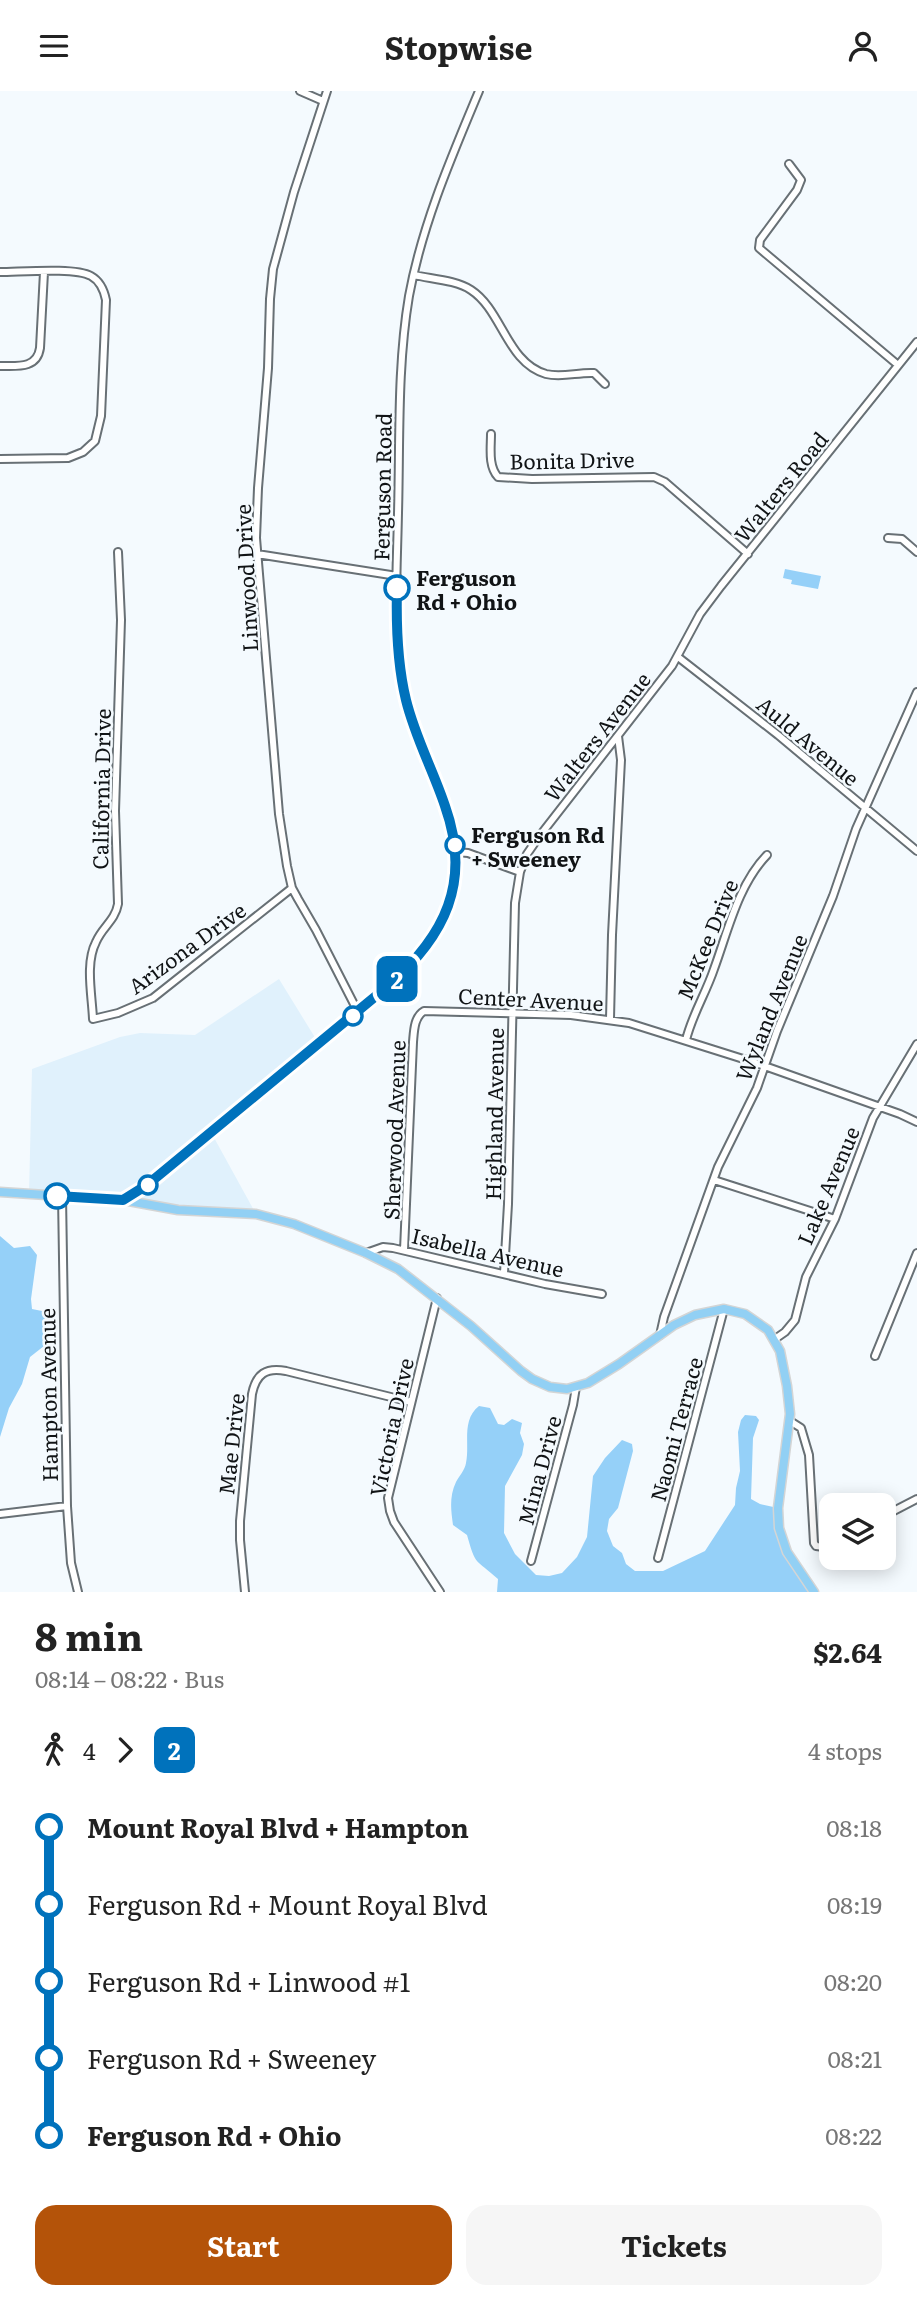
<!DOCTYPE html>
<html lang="en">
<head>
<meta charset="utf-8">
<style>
	:root { --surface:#fff; --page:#f6f6f6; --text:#222; --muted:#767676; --accent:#b45309 }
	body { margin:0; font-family:Literata,serif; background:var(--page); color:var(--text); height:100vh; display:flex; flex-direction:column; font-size:26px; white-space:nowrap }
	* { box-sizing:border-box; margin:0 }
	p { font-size:23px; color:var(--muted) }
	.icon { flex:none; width:38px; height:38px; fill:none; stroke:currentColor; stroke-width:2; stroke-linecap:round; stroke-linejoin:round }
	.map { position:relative; height:1501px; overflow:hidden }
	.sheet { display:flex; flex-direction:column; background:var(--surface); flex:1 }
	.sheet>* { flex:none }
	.badge { padding:0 14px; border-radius:10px; font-size:24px; line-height:46px }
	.tools { position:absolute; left:819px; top:1402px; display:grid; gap:14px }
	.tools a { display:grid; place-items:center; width:77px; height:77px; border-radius:14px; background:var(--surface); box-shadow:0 4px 18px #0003; font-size:35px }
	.map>.badge { position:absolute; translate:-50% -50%; box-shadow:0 0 0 4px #fff }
	.legs { display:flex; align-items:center; gap:10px; height:77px; padding:0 35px; font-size:23px }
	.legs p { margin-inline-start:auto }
	.head { display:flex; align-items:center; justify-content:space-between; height:119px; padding:0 35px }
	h1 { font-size:38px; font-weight:700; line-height:52px }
	.primary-button { display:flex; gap:14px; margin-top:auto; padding:14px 35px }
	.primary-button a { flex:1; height:80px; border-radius:21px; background:var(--accent); color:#fff; font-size:28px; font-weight:700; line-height:80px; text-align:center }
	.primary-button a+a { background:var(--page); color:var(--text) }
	ul { padding:0 35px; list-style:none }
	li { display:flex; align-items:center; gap:24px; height:77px; font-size:26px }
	li i { display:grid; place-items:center; width:10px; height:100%; margin:0 9px; background:currentColor }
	li i::after { content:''; width:18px; height:18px; margin:-9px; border:5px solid; border-radius:50%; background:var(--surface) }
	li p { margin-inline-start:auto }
	li:first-child i { background:linear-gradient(#0000 50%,currentColor 0) }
	li:last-child i { background:linear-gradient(currentColor 50%,#0000 0) }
	header { display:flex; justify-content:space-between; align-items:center; height:91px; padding:0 35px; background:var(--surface); font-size:32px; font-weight:700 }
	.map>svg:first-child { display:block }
	.built { fill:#e0f1fc }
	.green { fill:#95d0f8 }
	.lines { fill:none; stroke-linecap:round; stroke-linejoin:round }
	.minor-casing { stroke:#687075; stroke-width:10 }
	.major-casing { stroke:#d4d5d5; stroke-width:11 }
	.minor { stroke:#fff; stroke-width:6 }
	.major { stroke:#92d0f4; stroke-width:8 }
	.line-1-casing { stroke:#fff; stroke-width:16 }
	.line-1 { stroke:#0072bc; stroke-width:10 }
	.stop-1-dot { fill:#fff; stroke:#0072bc; stroke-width:3.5 }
	.labels { text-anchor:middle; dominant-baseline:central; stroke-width:5; stroke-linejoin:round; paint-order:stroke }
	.street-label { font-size:21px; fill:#111416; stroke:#f4fafe }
	.stop-label { font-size:21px; font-weight:bold; fill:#111416; stroke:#f4fafe; text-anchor:start }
</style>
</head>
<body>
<header><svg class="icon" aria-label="menu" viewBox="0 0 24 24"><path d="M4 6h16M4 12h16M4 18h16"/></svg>Stopwise<svg class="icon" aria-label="person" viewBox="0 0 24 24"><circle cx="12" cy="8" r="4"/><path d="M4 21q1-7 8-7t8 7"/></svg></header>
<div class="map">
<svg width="917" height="1501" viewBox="0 0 917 1501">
	<rect width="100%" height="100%" fill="#f4fafe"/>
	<path class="built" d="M279,888L319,953L212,1043L256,1123L160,1117L29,1103L32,978L120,946L140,942L195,944Z"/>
	<path class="green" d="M785,478L821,485L818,498L791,493L792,489L783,487Z
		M0,1145L14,1157L30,1155L37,1164L31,1208L32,1218L47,1221L52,1230L44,1255L30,1266L22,1293L9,1317L0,1346Z
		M479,1315L490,1317L498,1333L504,1334L512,1328L522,1332L520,1342L524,1353L522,1364L505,1395L504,1442L515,1463L536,1484L549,1485L562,1482L577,1466L587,1446L593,1385L605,1367L622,1349L632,1353L633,1360L618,1417L609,1428L607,1440L613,1455L622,1462L626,1473L635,1480H663L705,1460L735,1414L736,1397L740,1380L738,1341L741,1329L745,1324L756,1325L759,1329L753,1347L751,1408L760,1413L778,1417L780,1443L814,1501H497L498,1488C475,1467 476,1476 467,1444L453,1434C451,1419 449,1406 456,1391C459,1385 465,1379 466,1372C470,1353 461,1329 479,1315Z"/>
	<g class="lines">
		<defs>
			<path id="minor" d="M300,0L323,10
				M327,0L294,101L273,178L270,208L268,277L258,397L256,447L279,723L287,775L292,797L298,808L316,839L358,921
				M789,73L801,89L797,99L760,149L759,157L898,274
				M0,181C20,181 75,176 91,185C100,190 104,199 106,209L101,325L95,350L83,361L68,367L0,368
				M414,184C431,188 456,189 471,199C502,219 507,272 546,283C562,287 578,281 594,282L605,293
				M0,275C17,275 37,278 40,257L44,181
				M491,343C491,357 488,375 498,386L532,388L654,386L665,391L748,463
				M888,447L902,448L917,461
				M118,461L121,529L115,720L118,813C115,830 102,836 96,851C85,872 92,904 93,928L118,922L153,907L292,797
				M257,463L397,485
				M678,566L778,644L917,760
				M456,761L468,762L520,781
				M610,928L612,844L621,669L618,645
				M686,949C692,924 706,902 714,878C728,840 738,794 767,764
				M714,1089L835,1128
				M62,1105L67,1415L71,1472L78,1501
				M123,1109L158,1086L186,1063L405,880C437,848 457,809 456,763C455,727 436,694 423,662C413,638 405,612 401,586C393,532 397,477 398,422C400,350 397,276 409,205C422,134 451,67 479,0
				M404,1159L413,951C414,940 414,926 424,920L571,924L629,932L756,972L900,1023L917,1031
				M366,1162L383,1156L393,1157L545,1193L602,1203
				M504,1182L508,1113L515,812L520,781L527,763L538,747L672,575L700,523L721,495L917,251
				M437,1207L388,1407L390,1420L394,1431L440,1501
				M660,1244L664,1226L718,1076L757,997L777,940L833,805L856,738L917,601
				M775,1248L785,1241L795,1229L806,1186L835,1128L873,1027L917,953
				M875,1265L917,1162
				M790,1330L801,1337L809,1364L814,1452L816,1455L824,1456L831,1452
				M0,1423L67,1415
				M884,1425L917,1408
				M658,1467L724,1218
				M531,1470L573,1314L576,1296
				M245,1501L240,1449V1430L252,1303C256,1283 266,1276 286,1280L411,1311"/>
			<path id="major" d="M0,1101L123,1109L178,1119L256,1123L294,1133L366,1162L398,1178L471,1235L521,1280L532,1288L550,1296L567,1298L588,1292L619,1273L674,1234L695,1224L724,1218L745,1223L768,1239L780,1260L787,1295L790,1323L778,1417L779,1437L787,1461L814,1501"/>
		</defs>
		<use href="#minor" class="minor-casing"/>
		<use href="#major" class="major-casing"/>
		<use href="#minor" class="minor"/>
		<use href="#major" class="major"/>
	</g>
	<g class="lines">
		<defs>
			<path id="line-1" d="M57,1105L123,1109L147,1094L388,895C445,845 472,791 445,715C433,679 415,646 406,609C397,572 396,535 397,497"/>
		</defs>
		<use href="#line-1" class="line-1-casing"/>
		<use href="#line-1" class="line-1"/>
	</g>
	<g class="stop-1-dot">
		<circle cx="397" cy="497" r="12"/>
		<circle cx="455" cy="754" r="9"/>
		<circle cx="353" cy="925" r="9"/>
		<circle cx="148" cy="1094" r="9"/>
		<circle cx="57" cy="1105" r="12"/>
	</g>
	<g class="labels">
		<g class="street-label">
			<text transform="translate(572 368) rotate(-1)">Bonita Drive</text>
			<text transform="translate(780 395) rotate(-51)">Walters Road</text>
			<text transform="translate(381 396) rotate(-89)">Ferguson Road</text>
			<text transform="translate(245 487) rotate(-93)">Linwood Drive</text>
			<text transform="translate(596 645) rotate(-52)">Walters Avenue</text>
			<text transform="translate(809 649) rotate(40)">Auld Avenue</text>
			<text transform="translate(100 698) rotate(-89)">California Drive</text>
			<text transform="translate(706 848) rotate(-68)">McKee Drive</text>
			<text transform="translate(186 856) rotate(-36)">Arizona Drive</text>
			<text transform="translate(531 907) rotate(3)">Center Avenue</text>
			<text transform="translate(770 916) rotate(-68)">Wyland Avenue</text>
			<text transform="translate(493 1023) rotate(-89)">Highland Avenue</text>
			<text transform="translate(393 1039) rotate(-88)">Sherwood Avenue</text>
			<text transform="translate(827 1094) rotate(-67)">Lake Avenue</text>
			<text transform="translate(488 1160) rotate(13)">Isabella Avenue</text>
			<text transform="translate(47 1304) rotate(-91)">Hampton Avenue</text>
			<text transform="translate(390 1336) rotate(-78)">Victoria Drive</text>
			<text transform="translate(675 1338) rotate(-75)">Naomi Terrace</text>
			<text transform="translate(230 1353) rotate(-84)">Mae Drive</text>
			<text transform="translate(538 1379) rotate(-75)">Mina Drive</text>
		</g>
		<g class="stop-label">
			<text x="416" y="485">Ferguson<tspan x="416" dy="24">Rd + Ohio</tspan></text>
			<text x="471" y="742">Ferguson Rd<tspan x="471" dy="24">+ Sweeney</tspan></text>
		</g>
	</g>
</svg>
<div class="tools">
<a><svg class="icon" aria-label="layers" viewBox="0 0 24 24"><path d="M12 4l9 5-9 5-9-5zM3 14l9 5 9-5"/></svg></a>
</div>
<b class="badge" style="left:397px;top:888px;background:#0072bc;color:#fff">2</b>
</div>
<section class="sheet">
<div class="head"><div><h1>8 min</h1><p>08:14 – 08:22 · Bus</p></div><b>$2.64</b></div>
<div class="legs"><svg class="icon" aria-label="walk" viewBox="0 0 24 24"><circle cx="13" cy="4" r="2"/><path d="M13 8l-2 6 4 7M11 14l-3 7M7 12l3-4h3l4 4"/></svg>4<svg class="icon" aria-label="forward" viewBox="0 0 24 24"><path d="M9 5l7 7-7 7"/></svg><b class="badge" style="background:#0072bc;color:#fff">2</b><p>4 stops</p></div>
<ul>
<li><i style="color:#0072bc"></i><b>Mount Royal Blvd + Hampton</b><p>08:18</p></li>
<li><i style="color:#0072bc"></i><span>Ferguson Rd + Mount Royal Blvd</span><p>08:19</p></li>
<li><i style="color:#0072bc"></i><span>Ferguson Rd + Linwood #1</span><p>08:20</p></li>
<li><i style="color:#0072bc"></i><span>Ferguson Rd + Sweeney</span><p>08:21</p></li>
<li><i style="color:#0072bc"></i><b>Ferguson Rd + Ohio</b><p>08:22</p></li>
</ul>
<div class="primary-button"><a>Start</a><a>Tickets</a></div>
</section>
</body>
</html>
